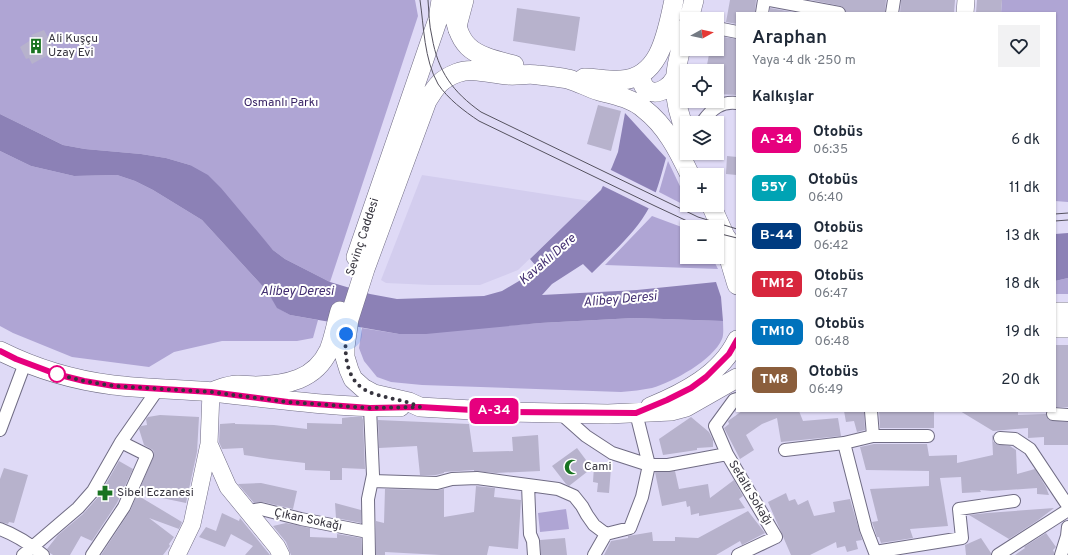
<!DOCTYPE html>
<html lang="tr">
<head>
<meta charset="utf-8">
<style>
	:root { --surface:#fff; --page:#f2f2f3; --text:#1f2937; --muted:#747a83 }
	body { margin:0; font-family:Overpass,sans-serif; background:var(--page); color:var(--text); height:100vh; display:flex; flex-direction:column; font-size:15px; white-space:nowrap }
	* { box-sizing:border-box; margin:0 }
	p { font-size:13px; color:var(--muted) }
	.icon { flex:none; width:22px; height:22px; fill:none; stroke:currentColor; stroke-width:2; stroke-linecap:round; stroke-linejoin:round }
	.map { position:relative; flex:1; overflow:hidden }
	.sheet { position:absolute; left:736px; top:12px; width:320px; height:400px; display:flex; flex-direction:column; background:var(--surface); border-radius:0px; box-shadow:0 1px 3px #0004 }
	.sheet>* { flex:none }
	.badge { padding:0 8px; border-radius:6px; font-size:14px; line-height:26px }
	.needle { width:26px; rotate:82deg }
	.tools { position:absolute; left:680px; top:12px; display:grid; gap:8px }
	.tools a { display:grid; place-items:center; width:44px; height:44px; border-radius:0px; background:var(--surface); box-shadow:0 1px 3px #0004; font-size:20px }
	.you { position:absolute; width:20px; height:20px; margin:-10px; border:3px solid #fff; border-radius:50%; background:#1a73e8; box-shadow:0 0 0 6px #1a73e833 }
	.map>.badge { position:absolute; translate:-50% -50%; box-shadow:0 0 0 2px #fff }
	h2 { padding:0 16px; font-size:15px; line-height:36px }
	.round { display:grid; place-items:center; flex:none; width:42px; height:42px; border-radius:0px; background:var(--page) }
	.head { display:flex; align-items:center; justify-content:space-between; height:68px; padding:0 16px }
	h1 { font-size:19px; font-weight:600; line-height:30px }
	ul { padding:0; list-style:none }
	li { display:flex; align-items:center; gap:12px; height:48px; padding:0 16px }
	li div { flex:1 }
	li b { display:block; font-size:15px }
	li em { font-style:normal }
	li .badge { min-width:44px; font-weight:700; text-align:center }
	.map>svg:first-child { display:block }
	.built { fill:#d3cdee }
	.green { fill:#afa5d4 }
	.water { fill:#8c81b6 }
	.pier { fill:#dfdaf6 }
	.building { fill:#b7b2cc }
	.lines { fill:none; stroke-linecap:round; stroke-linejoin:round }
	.street-casing { stroke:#706c84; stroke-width:14 }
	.secondary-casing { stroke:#706c84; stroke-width:18 }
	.primary-casing { stroke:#706c84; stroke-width:20 }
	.street { stroke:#fff; stroke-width:12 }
	.secondary { stroke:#fff; stroke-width:17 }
	.primary { stroke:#fff; stroke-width:19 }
	.tram { stroke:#55525f; stroke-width:1 }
	.line-casing { stroke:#fff; stroke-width:9 }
	.line { stroke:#e6007e; stroke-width:6 }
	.walk { stroke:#36343e; stroke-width:4; stroke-dasharray:0 7.2 }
	.stop-dot { fill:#fff; stroke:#e6007e; stroke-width:2 }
	.labels { text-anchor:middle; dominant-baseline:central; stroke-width:4; stroke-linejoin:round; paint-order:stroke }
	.poi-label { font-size:12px; fill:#36343e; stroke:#fff; text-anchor:start }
	.park-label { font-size:12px; fill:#382365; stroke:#fff }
	.street-label { font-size:12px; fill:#36343e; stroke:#fff }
	.water-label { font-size:13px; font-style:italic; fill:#443072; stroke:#fff }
</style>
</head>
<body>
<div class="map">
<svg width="1068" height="555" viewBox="0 0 1068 555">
	<rect width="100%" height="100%" fill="#dfdaf6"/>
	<path class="built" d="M422,175L590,201L518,270L480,285H431L386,283L381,280Z"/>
	<path class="green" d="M0,0H415L418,16L330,282L285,259L273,250L257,232L190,165L166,158L141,154L85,149L63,145L0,114Z
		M1002,0H1068V202L1055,201V13H1001Z
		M0,151L31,166L74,176L117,175L135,181L153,190L202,220L267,291L278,308L290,315L318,320L313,338L297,341H222L174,352L149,367L72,357L13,333L0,326Z
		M668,161L687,201V205H689L690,208L659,192Z
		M652,216L687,229V257H712L718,269L605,265Z
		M1068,278V294H1055V281Z
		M634,318L723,321C723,327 724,334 722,339C713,360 673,382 652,388C642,390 632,391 621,392L422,385L391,382L377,377L364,361L359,348L362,328L399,334L540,323Z
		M566,509L569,529L540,532L538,513Z"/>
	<path class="water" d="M625,113L666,158C661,175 656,198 646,213C632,236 611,254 592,273L583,264L552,284L542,295L637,290L716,282L721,297L723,321L634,318L540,323L426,334H399L290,315L277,308L267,291L202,220L153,190L135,181L117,175L74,176L31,166L0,151V114L63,145L85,149L141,154L166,158L190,165L208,175L221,188L273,250L285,259L330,282L370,294L397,299L484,296L502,291L519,281L536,266L530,259L601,190L612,167L618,152Z
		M1068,233V278L1055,281V234Z"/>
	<path class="pier" d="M609,169L657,193L650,209L601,185Z"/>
	<path class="building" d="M730,0H756L755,13H737V24L726,22Z
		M811,0H886L885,13H846L844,8L841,6Z
		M901,0H955L954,13H900Z
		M977,0H1002L1001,13H976Z
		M517,8L580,17L575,51L513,41Z
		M770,8L798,13H770Z
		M44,30L55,51L32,64L29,58L26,59L20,47L34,38L31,35Z
		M717,36L737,39V95L717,94V67L707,65L710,49H717Z
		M598,105L621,111L611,151L587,144Z
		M727,156L737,157V175L726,174Z
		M1055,345H1068V407H1055Z
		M742,411H799L803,421L838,418L841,436L781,442L777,418L762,424L746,435L754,450L740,459L724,428L729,424L728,421Z
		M844,411H864L865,430L857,432L854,421L846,422Z
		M879,411H934V428H880Z
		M960,411H1018V415L1046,414L1049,420L1068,422V445H1044V437L1028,438V428L993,431Z
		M160,415L199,417L197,452L186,503L138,493L154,455L153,450L144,445L139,429L141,426L147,425L146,419L148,417Z
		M351,417H362L363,420L365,469L342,468V480H330V471L305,470V463L270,459L244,455L243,448L222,449L219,442L220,424L235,423V424L274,425L307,429V423L342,424V418Z
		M691,417L709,432L713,440V447L697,448V450L663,455L659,439Z
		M378,420L469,424L473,452L513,451L512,437L538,435L540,471L496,473L474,471V470L444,472V473L436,475H420L417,446L379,448Z
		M992,435L993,436V441L996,444L1010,446L1016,450L1017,474L1035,469L1046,487L1049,495L1037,494V488L992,491L980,490L981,492L962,493L961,477L940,478L948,526L910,529L913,538L881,543L879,537H877L872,522L878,521L870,489L929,486V471L866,470L860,447L874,444H927L929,456L957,455V463L993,455Z
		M577,448L592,468L569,486L566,484L552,466Z
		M119,461L133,469L117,503L92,541L81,536L70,555H53L50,553L47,549L58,535L83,514L99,496Z
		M594,466L611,468L609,493L597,492L598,483L593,482Z
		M4,468L28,475L14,523L9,522L8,524L0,522V479Z
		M675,471L679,489L708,484L710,498L734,480L743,496L739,499L745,508L699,516V513L691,515L690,506L687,507L686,501L662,506L655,472Z
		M261,483L297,491L293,509L263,502L254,503L238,484Z
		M476,486L495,488L494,497L521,500L518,549L489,546L487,555H441L385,552V555H376V521L384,523L385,489L437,490L444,489V517L474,512Z
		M786,493L789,501L795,499L798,505L808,500L814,516L835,512L833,502L850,499L862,540L856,541L858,549L847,552L845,546L837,548L836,542L810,555H791L768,502Z
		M137,495L182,522L179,529L149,518L174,537L169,544L170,546L163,555H101L130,511Z
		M335,503L361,510V523L336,518Z
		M1054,508L1037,521L1009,539L969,515L987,513Z
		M748,511L765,533L742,545L740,541L716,555H604L611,541L628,538V536L652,532L653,541H675V537L698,538Z
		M222,513L239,521L240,518L270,555H245L253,546L231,534L225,547L199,537L206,527L216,531Z
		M286,523L310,528V537L337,538V534L361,538L362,555H291L286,542L273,526Z
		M1046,533L1056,547L1053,550L1054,552V555H1015L1025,548L1024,547Z
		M565,538L567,555H541L540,540Z
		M981,538L991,553V555H966L965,545Z"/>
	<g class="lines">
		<defs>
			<path id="street" d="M770,0L839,13
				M762,13L764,0
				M892,13L894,0
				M717,28L737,32
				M703,121C712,109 721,101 737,103
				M559,412L586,436L612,453L649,465H668L727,454L715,426L734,400L737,399
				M1053,414L1068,415
				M0,430L25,363
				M873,436H928
				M1000,438L1015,439L1030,449L1068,506
				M844,443L866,529L876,555
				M785,450L844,443L873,436L871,411
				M727,454L776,537L738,555
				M372,481L437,483L452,479L477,478L558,489L574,496L582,506L587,515L594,525L606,534
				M528,485L530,534L533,541L534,555
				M248,511L261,509L301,519L368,532
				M0,529C16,535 30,544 43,555
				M875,552L962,538L959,509L1014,501
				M23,555L78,508L93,491L121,442L158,389
				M92,555L124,507L147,455L121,442
				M369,555L368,499L373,475L370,408
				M594,555L606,534L630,528L642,497L649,465L636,413
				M998,555L1068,510
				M1061,555L1067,536L1068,527"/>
			<path id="secondary" d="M965,13L966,0
				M457,30L465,0
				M209,444L228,487L277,547L281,555
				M177,555L192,524L209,444L211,392"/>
			<path id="primary" d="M452,0C458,48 468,54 514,65
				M689,19L694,0
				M687,26C675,69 668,92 687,135
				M641,74C641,99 665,96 675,78
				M584,78C597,78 609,81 621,80C661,78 667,31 674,0
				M690,175C678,150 666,126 644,109C631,98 615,95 599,91C589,88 579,82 568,79C558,77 548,76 538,75C528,73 518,76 508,75C491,74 473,67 457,73C439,80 436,87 427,101L365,269L349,319L345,347V357L349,370L353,379L363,388L374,394L409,402L420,407L507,412L608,414L671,411L686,407L737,378
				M711,205L725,236L737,253
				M726,239L728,255L737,285
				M356,257L438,19L441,0
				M1055,312H1068
				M1055,328H1068
				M0,351C36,369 73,380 113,385C146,389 180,389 213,392C275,399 337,408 400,407
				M211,392C220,389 228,385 238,385C244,385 250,386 256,386C287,385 315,380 329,350C334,338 336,324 340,311
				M650,407C684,393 721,374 737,340"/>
		</defs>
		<use href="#street" class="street-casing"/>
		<use href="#secondary" class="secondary-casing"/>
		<use href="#primary" class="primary-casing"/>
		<use href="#street" class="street"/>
		<use href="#secondary" class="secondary"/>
		<use href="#primary" class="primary"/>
		<path class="tram" d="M420,0C424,27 424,59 438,84C448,99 464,111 479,121L655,206L700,227
			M428,0C429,12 429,25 432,37C438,72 453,92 481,112L698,217L737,229
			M1055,214L1068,213
			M1055,221L1068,220
			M717,233L737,238"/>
	</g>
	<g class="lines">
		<defs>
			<path id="line" d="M0,351L16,359L56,374L84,381L114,386L211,392L288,402L370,408L420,407L507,412L636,413L667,400L691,388L706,377L729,354L737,340"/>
		</defs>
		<use href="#line" class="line-casing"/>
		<use href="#line" class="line"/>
		<path class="walk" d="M57,374H56L84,381L114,386L211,392L288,402L370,408L420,407C405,400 390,399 375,394C347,386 344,359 346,334"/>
	</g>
	<defs>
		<symbol id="building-bare" viewBox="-9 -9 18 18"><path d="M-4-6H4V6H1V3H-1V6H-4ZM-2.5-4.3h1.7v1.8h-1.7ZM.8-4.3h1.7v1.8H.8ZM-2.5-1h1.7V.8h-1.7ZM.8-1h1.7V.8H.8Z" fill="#187320" stroke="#fff" stroke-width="2.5" paint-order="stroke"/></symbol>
		<symbol id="mosque-bare" viewBox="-9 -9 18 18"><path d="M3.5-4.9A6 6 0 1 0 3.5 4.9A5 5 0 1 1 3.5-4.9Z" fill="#187320" stroke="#fff" stroke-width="2.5" paint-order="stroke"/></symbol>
		<symbol id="pharmacy-bare" viewBox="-9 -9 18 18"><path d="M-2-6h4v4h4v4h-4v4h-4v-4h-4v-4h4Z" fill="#187320" stroke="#fff" stroke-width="2.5" paint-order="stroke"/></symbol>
	</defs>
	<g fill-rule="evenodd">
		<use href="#building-bare" x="25" y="35" width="22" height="22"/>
		<use href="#mosque-bare" x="561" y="456" width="22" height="22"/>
		<use href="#pharmacy-bare" x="94" y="482" width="22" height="22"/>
	</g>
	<circle class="stop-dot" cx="57" cy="374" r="8"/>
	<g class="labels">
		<g class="poi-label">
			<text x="48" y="39">Ali Kuşçu<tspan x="48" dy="14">Uzay Evi</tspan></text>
			<text x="584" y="467">Cami</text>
			<text x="117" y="493">Sibel Eczanesi</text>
		</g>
		<g class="park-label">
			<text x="281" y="103">Osmanlı Parkı</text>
		</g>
		<g class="street-label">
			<text transform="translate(363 237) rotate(-72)">Sevinç Caddesi</text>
			<text transform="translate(750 493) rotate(59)">Setaltı Sokağı</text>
			<text transform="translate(308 520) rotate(12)">Çıkan Sokağı</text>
		</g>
		<g class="water-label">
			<text transform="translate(548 260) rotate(-41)">Kavaklı Dere</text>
			<text x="297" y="292">Alibey Deresi</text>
			<text transform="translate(620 300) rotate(-5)">Alibey Deresi</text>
		</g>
	</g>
</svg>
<div class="tools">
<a><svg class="needle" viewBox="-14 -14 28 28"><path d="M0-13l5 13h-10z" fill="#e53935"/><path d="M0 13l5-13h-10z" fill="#747a83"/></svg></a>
<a><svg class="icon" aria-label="locate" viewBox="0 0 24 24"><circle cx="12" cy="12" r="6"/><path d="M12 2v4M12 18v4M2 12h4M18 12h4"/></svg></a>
<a><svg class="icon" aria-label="layers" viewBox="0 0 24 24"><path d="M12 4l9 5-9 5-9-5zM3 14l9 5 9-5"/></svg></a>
<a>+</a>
<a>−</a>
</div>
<div class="you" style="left:346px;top:334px"></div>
<b class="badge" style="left:494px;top:411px;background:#e6007e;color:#fff">A-34</b>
<section class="sheet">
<div class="head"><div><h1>Araphan</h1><p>Yaya · 4 dk · 250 m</p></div><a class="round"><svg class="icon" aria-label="heart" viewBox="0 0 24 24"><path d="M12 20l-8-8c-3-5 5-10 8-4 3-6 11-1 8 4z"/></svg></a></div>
<h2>Kalkışlar</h2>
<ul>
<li><span class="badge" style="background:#e6007e;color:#fff">A-34</span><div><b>Otobüs</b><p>06:35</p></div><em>6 dk</em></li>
<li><span class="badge" style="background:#00a3b4;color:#fff">55Y</span><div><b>Otobüs</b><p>06:40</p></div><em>11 dk</em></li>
<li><span class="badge" style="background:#003b80;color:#fff">B-44</span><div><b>Otobüs</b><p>06:42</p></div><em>13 dk</em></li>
<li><span class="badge" style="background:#d7263d;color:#fff">TM12</span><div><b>Otobüs</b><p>06:47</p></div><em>18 dk</em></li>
<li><span class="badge" style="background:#0072bc;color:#fff">TM10</span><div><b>Otobüs</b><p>06:48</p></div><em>19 dk</em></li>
<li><span class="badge" style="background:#8b5e3c;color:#fff">TM8</span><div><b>Otobüs</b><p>06:49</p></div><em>20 dk</em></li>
</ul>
</section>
</div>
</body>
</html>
